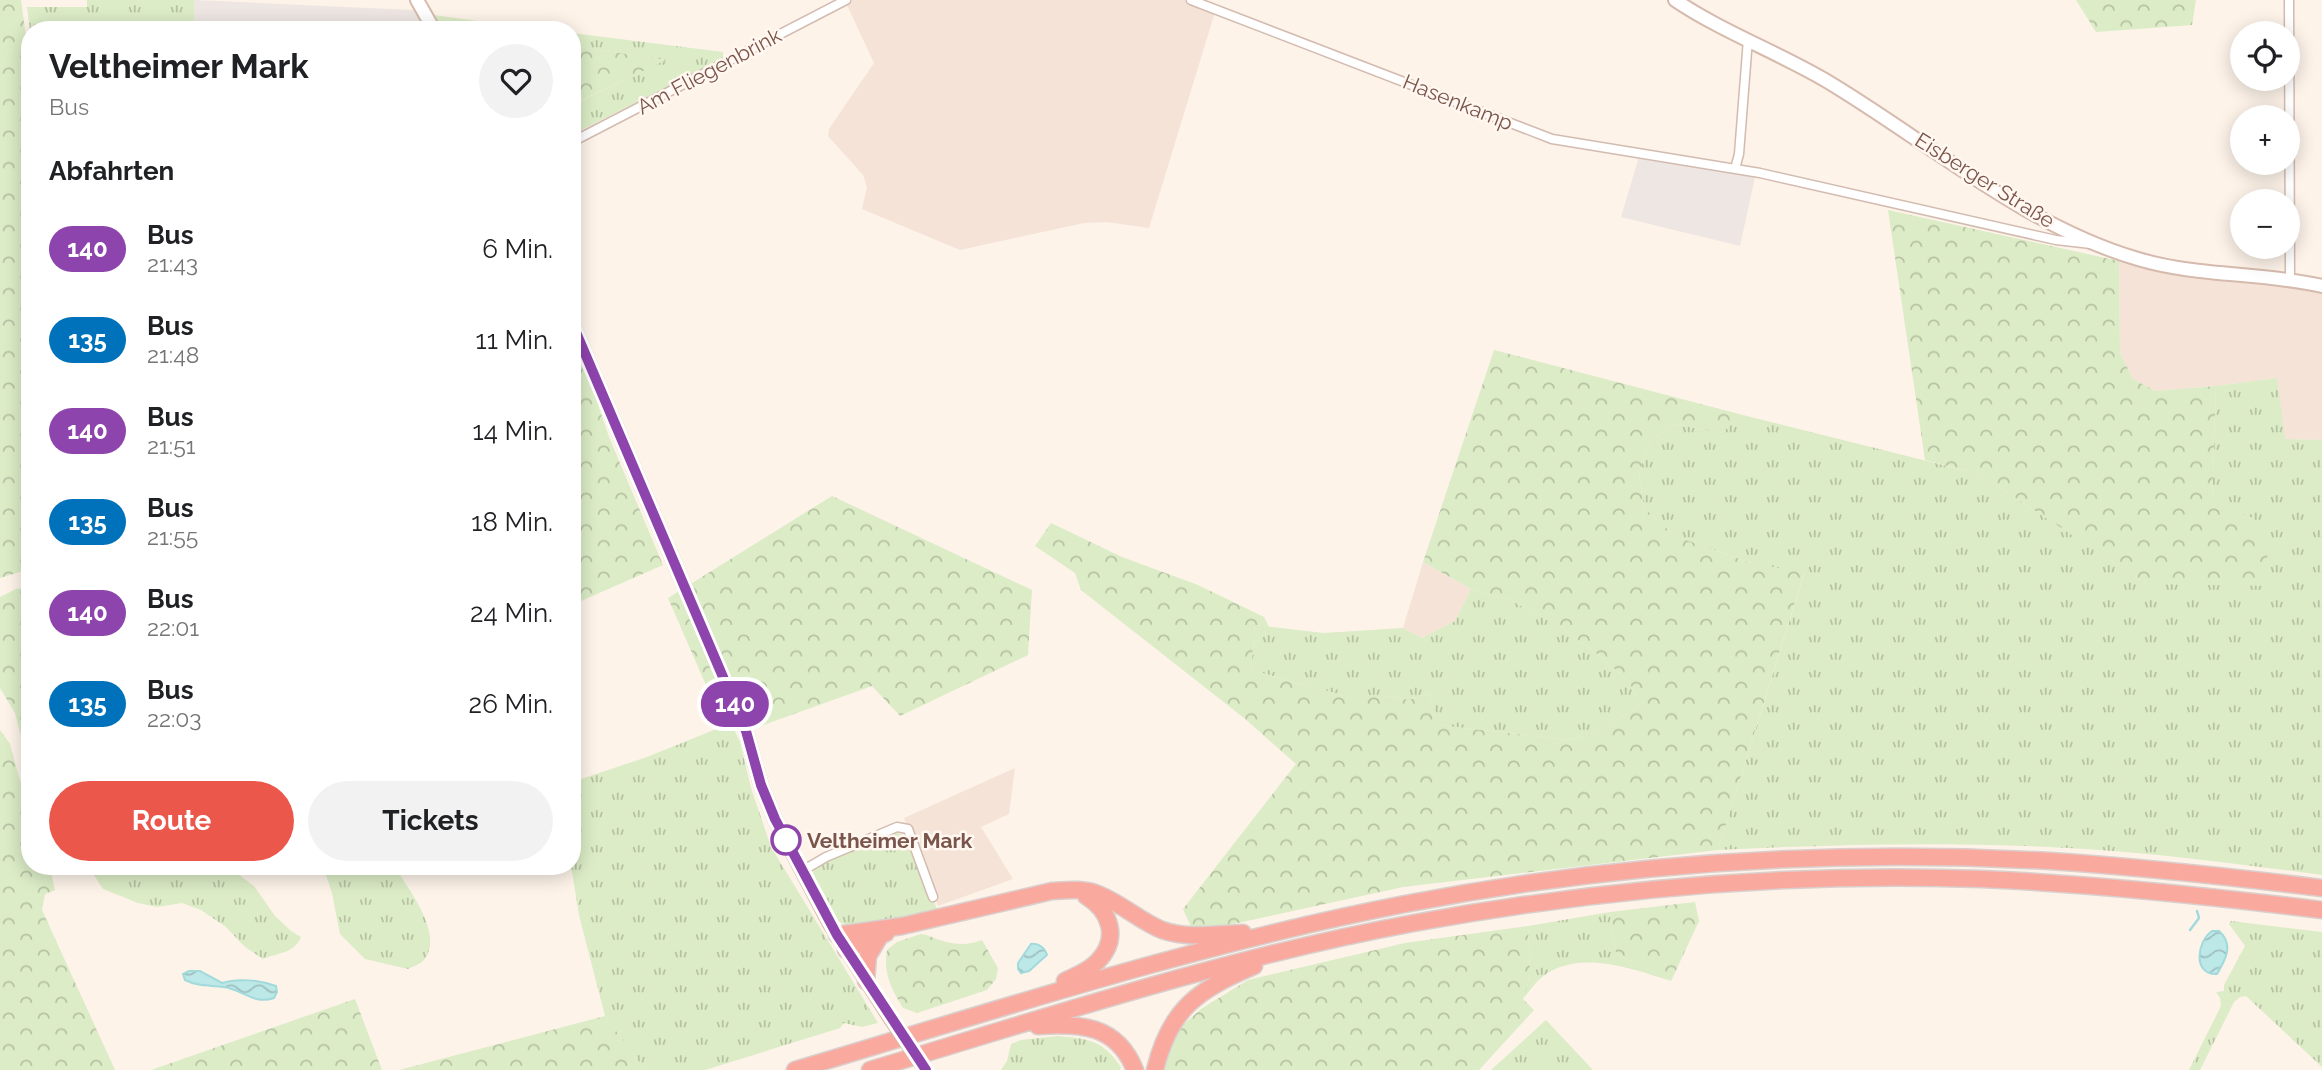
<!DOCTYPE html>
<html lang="de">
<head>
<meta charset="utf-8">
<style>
	:root { --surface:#fff; --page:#f2f2f2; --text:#202124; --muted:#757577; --accent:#eb584b }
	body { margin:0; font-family:Raleway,sans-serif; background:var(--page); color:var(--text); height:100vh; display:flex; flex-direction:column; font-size:26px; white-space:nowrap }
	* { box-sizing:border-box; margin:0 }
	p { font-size:23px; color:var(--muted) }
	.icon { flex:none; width:38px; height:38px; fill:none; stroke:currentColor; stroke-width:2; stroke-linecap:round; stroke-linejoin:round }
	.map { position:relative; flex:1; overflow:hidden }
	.side { position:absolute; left:21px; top:21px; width:560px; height:854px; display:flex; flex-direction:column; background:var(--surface); border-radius:28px; box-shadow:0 4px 18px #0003 }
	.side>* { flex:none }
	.badge { padding:0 14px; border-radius:23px; font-size:24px; line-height:46px }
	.controls { position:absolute; left:2230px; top:21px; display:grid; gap:14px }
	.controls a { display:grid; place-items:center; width:70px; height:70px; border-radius:50%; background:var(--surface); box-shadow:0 4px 18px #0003; font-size:35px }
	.map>.badge { position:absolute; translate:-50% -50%; box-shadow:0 0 0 4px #fff }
	h2 { padding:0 28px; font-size:26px; line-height:63px }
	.round { display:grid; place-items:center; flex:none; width:74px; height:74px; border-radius:37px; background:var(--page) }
	.headline { display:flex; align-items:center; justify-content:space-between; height:119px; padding:0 28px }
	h1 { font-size:33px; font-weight:700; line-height:52px }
	.button { display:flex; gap:14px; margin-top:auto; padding:14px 28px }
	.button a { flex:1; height:80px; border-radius:42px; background:var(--accent); color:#fff; font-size:28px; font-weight:700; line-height:80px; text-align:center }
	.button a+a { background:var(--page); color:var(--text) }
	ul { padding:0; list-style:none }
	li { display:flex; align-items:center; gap:21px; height:91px; padding:0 28px }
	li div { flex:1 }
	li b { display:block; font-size:26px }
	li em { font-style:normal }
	li .badge { min-width:77px; font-weight:700; text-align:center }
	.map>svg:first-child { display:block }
	.residential { fill:#f5e3d7 }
	.industrial { fill:#eee6e2 }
	.grass { fill:url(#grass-tufts) }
	.forest { fill:url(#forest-crowns) }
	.water { fill:url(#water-waves); stroke:#a2dadb; stroke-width:2 }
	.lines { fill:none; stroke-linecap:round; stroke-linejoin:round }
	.stream { stroke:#a2dadb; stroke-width:2.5 }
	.street-casing { stroke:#d3bbb0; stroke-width:11 }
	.secondary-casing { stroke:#d6baad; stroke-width:16 }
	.highway-casing { stroke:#dacfcd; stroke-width:19 }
	.street { stroke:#fff; stroke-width:8 }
	.secondary { stroke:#fff; stroke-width:12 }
	.highway { stroke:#f9a99e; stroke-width:16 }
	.secondary-bridge-casing { stroke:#d6baad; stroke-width:16; stroke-linecap:butt }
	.secondary-bridge { stroke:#fff; stroke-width:12 }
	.line-casing { stroke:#fff; stroke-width:16 }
	.line { stroke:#8e44ad; stroke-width:10 }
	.stop-dot { fill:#fff; stroke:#8e44ad; stroke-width:3.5 }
	.labels { text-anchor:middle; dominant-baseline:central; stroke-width:5; stroke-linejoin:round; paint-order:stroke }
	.street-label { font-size:21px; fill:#7a554b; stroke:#fff7f0 }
	.stop-label { font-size:21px; font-weight:bold; fill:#7a554b; stroke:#fff7f0; text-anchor:start }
</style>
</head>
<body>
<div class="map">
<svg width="2322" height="1070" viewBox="0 0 2322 1070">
	<defs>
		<pattern id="grass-tufts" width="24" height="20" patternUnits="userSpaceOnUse" patternTransform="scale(1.75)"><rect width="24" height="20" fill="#dbecc6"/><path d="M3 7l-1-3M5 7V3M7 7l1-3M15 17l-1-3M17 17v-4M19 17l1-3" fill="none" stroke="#b7c2a3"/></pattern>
		<pattern id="forest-crowns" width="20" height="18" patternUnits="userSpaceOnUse" patternTransform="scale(1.75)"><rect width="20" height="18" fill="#dbecc6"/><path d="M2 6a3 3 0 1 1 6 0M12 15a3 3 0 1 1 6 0" fill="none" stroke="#b7c2a3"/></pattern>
		<pattern id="water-waves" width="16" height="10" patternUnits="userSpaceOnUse" patternTransform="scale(1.75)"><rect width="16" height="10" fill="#bce8e8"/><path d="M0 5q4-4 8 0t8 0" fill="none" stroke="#9ebfbe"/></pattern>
	</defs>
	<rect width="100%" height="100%" fill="#fdf3e9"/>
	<path class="residential" d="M851,0H1185L1215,12L1149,228L1107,222L1084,223L960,250L862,209L867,187L863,175L828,136L829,129L874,63L846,3Z
		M2119,261L2172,271L2322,291V440L2284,439L2277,378L2216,386L2155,391L2133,379L2120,353Z
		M1423,562L1471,589L1455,621L1422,638L1403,628Z
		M1015,768L1009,814L981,827L1013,879L938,906L904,818Z"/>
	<path class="industrial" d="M194,0L412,10L424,8L435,30H195Z
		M1639,157L1755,177L1740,246L1621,217Z"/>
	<path class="grass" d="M87,0H194L195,30H30L27,7H87Z
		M433,15L546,30H442Z
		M572,33L723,52V58L572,135V102H579L665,60L572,46Z
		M2277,378L2285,439L2322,440V875C2224,862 2125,849 2026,846C1923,842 1821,845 1718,850L1804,574L1748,562L1675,536L1644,508L1639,474L1649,441L1676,424L1721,433L1743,415L1979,474L2147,584L2253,518L2212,503L2216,386Z
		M1471,589L1510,600L1560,627L1603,658L1630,683L1640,706L1589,735L1569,740L1437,725L1429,693L1409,700L1384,696H1345L1251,670L1255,625L1324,633L1403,628L1422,638L1455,621Z
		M722,722L732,725L740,742L751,788L771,847L878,1023L862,1027L844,1023L840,1028L705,1070H645L605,1016L579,915L571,866L572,782L647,757L719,728Z
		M892,832L905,835L938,911C914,916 859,934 838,921L813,878L812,873L821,862Z
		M88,866H227L254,886L275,916L291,931L301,937C295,953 278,953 263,959L245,947L226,927L201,910L182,903L157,907L138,903L103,889Z
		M323,866H394C408,888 446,936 423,961C420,964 412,967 408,969L365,959L340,934L332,893Z
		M1610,912L1616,954L1671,981C1632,969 1577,948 1541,978C1534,984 1529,992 1523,999L1530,975L1528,926Z
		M2231,921L2322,932V1067L2246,996L2240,997L2234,1002L2200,1070H2189L2221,1006L2220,998L2216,992L2224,991V985L2245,946L2229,924Z
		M1546,1020L1593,1070H1491Z
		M1058,1036C1090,1039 1102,1040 1121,1067L1120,1070H1001L1007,1061L1011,1044L1021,1040Z"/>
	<path class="forest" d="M0,0H21L30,66V569L0,578Z
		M2076,0H2196L2192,25L2096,32Z
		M572,46L666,60L578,102H572Z
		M1888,210L2119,261L2120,353L2133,379L2155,391L2216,386L2212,502L2253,518L2266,548L2272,586L2147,584L1979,474L1925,460Z
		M1494,350L1743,415L1721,433L1676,424L1649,441L1639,474L1644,508L1675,536L1748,562L1804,573L1718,850L1403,887L1229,925L1192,929L1183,909L1296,764L1244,718L1081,590L1075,573L1035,546L1051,523L1122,557L1198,585L1264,617L1269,627L1255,625L1251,670L1345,696H1384L1409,700L1429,693L1437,725L1569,740L1589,735L1640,706L1630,683L1603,658L1560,627L1510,600L1471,589L1423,562Z
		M572,354L582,358L609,437L663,565L572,605Z
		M832,496L1032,590L1028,655L900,716L872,686L755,728L722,722L668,598Z
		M30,587V771L15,713L0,688V597L16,589Z
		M0,730L10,744L30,817V866H49L50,868L55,890L45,894L42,910L115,1070H0Z
		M1695,902L1699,921L1671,981L1616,954L1610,912Z
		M1528,926L1530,975L1523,999L1534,1010L1479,1070H1162L1173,1039L1182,1026L1201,1009L1248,980L1405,943Z
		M921,934C930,935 935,939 943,941C957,945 969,945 982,940L998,968L996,979L987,990L917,1013L903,1008C891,988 883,973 887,950L897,942Z
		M355,999L382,1070H151Z
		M605,1016L645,1070H399Z"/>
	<path class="water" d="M2212,931H2219C2234,944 2226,959 2217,974C2192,975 2197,941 2212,931Z
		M1031,944C1039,943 1045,948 1047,955L1029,971L1021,973L1018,969V963Z
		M189,971H200L222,983C237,978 260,980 276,986L277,992L274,998C254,1005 243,990 224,987C210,985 199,987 185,980L183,974Z"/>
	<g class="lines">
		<path class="stream" d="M2190,930L2199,918L2197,911"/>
		<defs>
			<path id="street" d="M1191,0L1552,139L1760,173L2056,240L2091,244
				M2289,0L2290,280
				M572,142L846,0
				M1735,169L1739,154L1748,39
				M802,871L826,857L897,827L908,829L933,897"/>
			<path id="secondary" d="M417,0L434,30
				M1675,0C1721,31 1777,52 1825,80C1926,140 2024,226 2138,259C2198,277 2262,272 2322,286
				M572,323L746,731L761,785L775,819L830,924L891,1019"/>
			<path id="highway" d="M837,935L902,926L1052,891C1068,890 1085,888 1100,895C1122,904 1140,921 1162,930C1187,939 1216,934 1243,933
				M846,950L886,933
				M866,981L868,956L880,936
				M1065,981C1077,975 1089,971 1098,961C1120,938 1110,911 1086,896
				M1038,1026C1081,1023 1117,1025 1135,1070
				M795,1070C997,1010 1198,944 1405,904C1616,863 1836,849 2050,861C2141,867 2232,877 2322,888
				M870,1070C1050,1016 1229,957 1414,923C1600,889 1793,872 1982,879C2096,884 2209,896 2322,910
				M1155,1070C1170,1008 1198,990 1254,966"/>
		</defs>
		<use href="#street" class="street-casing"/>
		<use href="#secondary" class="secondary-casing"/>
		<use href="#highway" class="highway-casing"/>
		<use href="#street" class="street"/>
		<use href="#secondary" class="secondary"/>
		<use href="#highway" class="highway"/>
		<defs>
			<path id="secondary-bridge" d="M891,1019L926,1070"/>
		</defs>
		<use href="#secondary-bridge" class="secondary-bridge-casing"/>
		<use href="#secondary-bridge" class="secondary-bridge"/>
	</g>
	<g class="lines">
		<defs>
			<path id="line" d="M572,323L746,731L761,785L775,819L837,935L926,1070"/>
		</defs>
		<use href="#line" class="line-casing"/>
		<use href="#line" class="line"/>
	</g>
	<circle class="stop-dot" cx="786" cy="840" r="14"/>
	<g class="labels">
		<g class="street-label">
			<text transform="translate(709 71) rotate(-28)">Am Fliegenbrink</text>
			<text transform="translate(1458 102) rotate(22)">Hasenkamp</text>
			<text transform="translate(1985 180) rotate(32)">Eisberger Straße</text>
		</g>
		<g class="stop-label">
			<text x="807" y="840">Veltheimer Mark</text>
		</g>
	</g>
</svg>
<div class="controls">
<a><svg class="icon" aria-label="locate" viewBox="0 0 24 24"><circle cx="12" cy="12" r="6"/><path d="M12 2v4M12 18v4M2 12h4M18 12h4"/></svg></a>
<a>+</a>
<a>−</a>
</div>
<b class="badge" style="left:735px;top:704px;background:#8e44ad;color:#fff">140</b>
<section class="side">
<div class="headline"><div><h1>Veltheimer Mark</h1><p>Bus</p></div><a class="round"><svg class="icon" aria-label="heart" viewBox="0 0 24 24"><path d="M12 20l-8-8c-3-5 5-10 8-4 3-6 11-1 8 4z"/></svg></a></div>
<h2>Abfahrten</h2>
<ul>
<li><span class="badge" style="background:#8e44ad;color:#fff">140</span><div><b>Bus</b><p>21:43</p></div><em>6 Min.</em></li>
<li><span class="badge" style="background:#0072bc;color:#fff">135</span><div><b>Bus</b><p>21:48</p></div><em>11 Min.</em></li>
<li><span class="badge" style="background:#8e44ad;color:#fff">140</span><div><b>Bus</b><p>21:51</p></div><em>14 Min.</em></li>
<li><span class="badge" style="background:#0072bc;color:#fff">135</span><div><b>Bus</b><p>21:55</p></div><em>18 Min.</em></li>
<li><span class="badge" style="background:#8e44ad;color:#fff">140</span><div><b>Bus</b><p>22:01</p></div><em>24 Min.</em></li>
<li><span class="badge" style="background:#0072bc;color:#fff">135</span><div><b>Bus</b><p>22:03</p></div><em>26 Min.</em></li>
</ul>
<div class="button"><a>Route</a><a>Tickets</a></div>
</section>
</div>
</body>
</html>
